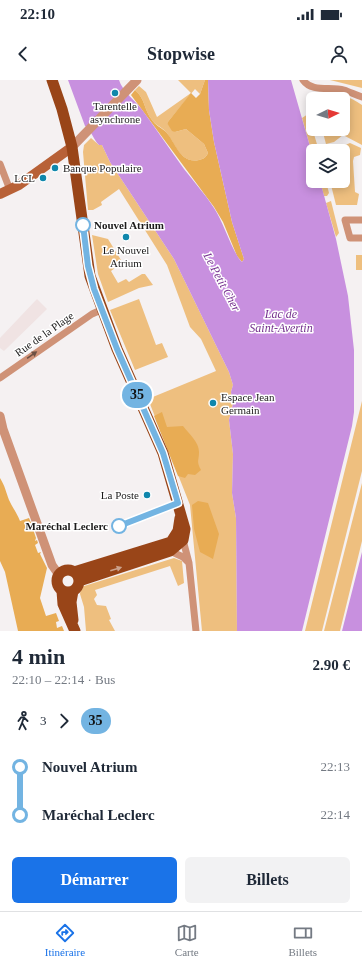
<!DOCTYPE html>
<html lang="fr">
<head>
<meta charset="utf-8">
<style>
	:root { --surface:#fff; --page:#f2f2f3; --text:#1f2937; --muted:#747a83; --line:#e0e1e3; --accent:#1a73e8 }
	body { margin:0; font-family:Georgia,serif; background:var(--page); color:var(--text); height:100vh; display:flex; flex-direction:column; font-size:15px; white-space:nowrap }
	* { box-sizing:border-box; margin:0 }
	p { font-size:13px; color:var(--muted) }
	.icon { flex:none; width:22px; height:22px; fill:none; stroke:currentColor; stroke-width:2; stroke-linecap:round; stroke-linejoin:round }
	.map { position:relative; height:551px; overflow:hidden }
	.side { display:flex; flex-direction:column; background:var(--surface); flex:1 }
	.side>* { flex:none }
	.badge { padding:0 8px; border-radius:13px; font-size:14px; line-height:26px }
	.needle { width:26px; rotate:85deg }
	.buttons { position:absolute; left:306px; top:12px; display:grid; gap:8px }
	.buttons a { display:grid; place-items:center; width:44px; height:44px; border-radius:6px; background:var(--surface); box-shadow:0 2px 10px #0003; font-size:20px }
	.map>.badge { position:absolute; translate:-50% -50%; box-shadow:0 0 0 2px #fff }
	.legs { display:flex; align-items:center; gap:6px; height:44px; padding:0 12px; font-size:13px }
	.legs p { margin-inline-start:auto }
	.summary { display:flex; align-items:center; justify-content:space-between; height:68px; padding:0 12px }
	h1 { font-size:22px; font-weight:600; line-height:30px }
	.primary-button { display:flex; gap:8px; margin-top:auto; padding:8px 12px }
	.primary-button a { flex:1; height:46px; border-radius:6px; background:var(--accent); color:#fff; font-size:16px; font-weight:600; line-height:46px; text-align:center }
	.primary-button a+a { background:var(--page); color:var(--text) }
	ul { padding:0 12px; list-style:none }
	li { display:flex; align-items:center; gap:14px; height:48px; font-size:15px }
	li i { display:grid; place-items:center; width:6px; height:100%; margin:0 5px; background:currentColor }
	li i::after { content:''; width:10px; height:10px; margin:-5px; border:3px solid; border-radius:50%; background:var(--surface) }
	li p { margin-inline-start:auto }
	li:first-child i { background:linear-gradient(#0000 50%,currentColor 0) }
	li:last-child i { background:linear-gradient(currentColor 50%,#0000 0) }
	.status { display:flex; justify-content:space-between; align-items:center; height:28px; padding:0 20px; background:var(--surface); direction:ltr }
	.status svg { height:11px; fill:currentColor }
	header { display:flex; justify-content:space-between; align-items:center; height:52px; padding:0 12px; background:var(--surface); font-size:18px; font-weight:600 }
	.dock { display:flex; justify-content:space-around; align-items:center; height:56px; border-top:1px solid var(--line); background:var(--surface); font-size:11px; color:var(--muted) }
	.dock a { display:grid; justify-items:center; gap:2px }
	.dock .selected { color:var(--accent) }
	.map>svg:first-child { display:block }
	.built { fill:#f0e3e3 }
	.green { fill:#eebf7f }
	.forest { fill:#e8ac54 }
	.water { fill:#c890df }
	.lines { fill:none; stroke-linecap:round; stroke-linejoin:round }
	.minor { stroke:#cf9277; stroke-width:7 }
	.tertiary { stroke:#cf9277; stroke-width:9 }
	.secondary { stroke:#b86137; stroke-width:10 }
	.primary { stroke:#994518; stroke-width:11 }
	.oneway { fill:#6d5144 }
	.oneway2 { fill:#cca28c }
	.line-1-casing { stroke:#fff; stroke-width:9 }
	.line-1 { stroke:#73b4e2; stroke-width:6 }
	.poi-dot { fill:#1087ac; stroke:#fff; stroke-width:1.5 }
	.stop-1-dot { fill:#fff; stroke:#73b4e2; stroke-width:2 }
	.labels { text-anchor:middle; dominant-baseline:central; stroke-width:3; stroke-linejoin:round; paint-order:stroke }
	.poi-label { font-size:11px; fill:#1c1b1b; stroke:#fff }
	.stop-label { font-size:11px; font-weight:bold; fill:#1c1b1b; stroke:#fff; text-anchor:start }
	.street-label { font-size:11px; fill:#1c1b1b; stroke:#fff }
	.water-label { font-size:12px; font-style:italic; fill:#75318e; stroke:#fff }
</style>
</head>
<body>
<div class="status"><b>22:10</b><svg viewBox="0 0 49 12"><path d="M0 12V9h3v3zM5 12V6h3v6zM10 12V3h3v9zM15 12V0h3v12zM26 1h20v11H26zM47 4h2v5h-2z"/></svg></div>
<header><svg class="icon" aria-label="back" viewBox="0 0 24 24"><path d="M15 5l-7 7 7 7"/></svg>Stopwise<svg class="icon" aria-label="person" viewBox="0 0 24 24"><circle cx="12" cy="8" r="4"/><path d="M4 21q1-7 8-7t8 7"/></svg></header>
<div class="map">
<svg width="362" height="551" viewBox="0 0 362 551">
	<rect width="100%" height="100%" fill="#f5f1f2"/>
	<path class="built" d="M37,219L47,229L4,271L0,268V258Z"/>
	<path class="green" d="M178,0H205L200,14L195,9L167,43L175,52L186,49L204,64L208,73C206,77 204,79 199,80C180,84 176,64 166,52C162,47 155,45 152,40C144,30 145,18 135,10L139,6L146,12L157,37L191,13Z
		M330,0H362V8Z
		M316,13C333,12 348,15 362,25V65L343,55L334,62L326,64L322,49H343V19H313V21V15Z
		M308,34L319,71H313V77L302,38Z
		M91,58L99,65H102L110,82L174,179L229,292L233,305L231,312L233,324L229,340L233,374L232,413L236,438L237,551H202L190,425L148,319L216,291L201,259L190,247L167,185L119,109L101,122L102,125L93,130H88L83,72L84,65Z
		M350,63L361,68L360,75L354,77L353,81L355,112L359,114L357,125H336L330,101H343V71H323L322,68L334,64L343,66Z
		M320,101H326L329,113L327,116H324Z
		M331,121L339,153L336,157L326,123Z
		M92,155L108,159L121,180L117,182L119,185L111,191L118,203L126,199L129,202L142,194H145L153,205L139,208L108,222L98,194Z
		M356,175H362V190H356Z
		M139,219L156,265L162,263L168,277L135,290L110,230Z
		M362,321V391L322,551H305Z
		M362,403V461L340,551H324Z
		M174,478L182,481L184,503L178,506L170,486L95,510L97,515L94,519L97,525L106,526L111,539L109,540L115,551H86L84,527L80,514L81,507Z"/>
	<path class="forest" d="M205,0H208L209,30L214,62L232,142L244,179L242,182L237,176L223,142L214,127L131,15L135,10C145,18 144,30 152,40C155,45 162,48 166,52C176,63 180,84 199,80C204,79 206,77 208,73L204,64L186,49L175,52L172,51L167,43L191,13L196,18L200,14Z
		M162,332L167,347L183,346C189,354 199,362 199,372C199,381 196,381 201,390L195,395L188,394L185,398L178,396L154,336Z
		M0,398C5,406 6,412 9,420C12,427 17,433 20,441L29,438L31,443L28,444L29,447L32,446L36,458L35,461L37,460L38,463L35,465L38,473L41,472L40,474L47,488L40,518L46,536L56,533L59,541L56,542L57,548L62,546L64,551H18L5,492L0,481Z
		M198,421L208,423L219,454L213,479L200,472L194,449L192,425Z"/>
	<path class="water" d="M68,0H119C122,11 136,21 143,31C157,50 170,70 184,89C194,102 205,114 214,128C223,141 233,174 242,182L244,179L232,142L214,62L209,30L208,0H291L313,77V101H320L336,159L348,216L354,270V332L352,346L302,551H237L236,438L232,413L233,374L229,340L233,324L231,312L233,305L229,292L174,179L110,82L102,65H99C93,59 92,51 85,46Z
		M362,472V551H342Z"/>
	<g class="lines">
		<path class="minor" d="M303,0C312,13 331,6 344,10C350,12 356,15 362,17
			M0,84L10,110
			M362,140H345L350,158H362
			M0,298L92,234L101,230
			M170,471L183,477L189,483L183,460
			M189,483L196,551"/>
		<path class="tertiary" d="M72,67L137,0
			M0,336L3,349L52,485L59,495"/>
		<path class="secondary" d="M0,114L19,105L72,67"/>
		<path class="primary" d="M52,0L62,29L72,67L90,196L117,269L163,373L185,449L183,460L170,471L79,501
			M57 501a11 11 0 1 1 22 0a11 11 0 1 1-22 0Z
			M74,492L171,462L178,451L180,438
			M62,511L63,524L75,551
			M73,540L71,522L73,511"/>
	</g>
	<defs><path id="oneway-solid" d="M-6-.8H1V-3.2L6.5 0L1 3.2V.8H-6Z"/></defs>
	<use class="oneway" href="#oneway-solid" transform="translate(32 275) rotate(-35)"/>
	<use class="oneway2" href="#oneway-solid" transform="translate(116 489) rotate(-17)"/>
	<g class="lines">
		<defs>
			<path id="line-1" d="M83,145L88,186L94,209L117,269L163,373L178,423L119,446"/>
		</defs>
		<use href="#line-1" class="line-1-casing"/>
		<use href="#line-1" class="line-1"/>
	</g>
	<g class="poi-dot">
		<circle cx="115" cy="13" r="4"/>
		<circle cx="55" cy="88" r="4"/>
		<circle cx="43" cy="98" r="4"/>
		<circle cx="126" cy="157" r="4"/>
		<circle cx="213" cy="323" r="4"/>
		<circle cx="147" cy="415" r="4"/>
	</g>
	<g class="stop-1-dot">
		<circle cx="83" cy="145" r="7"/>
		<circle cx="119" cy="446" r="7"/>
	</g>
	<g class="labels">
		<g class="poi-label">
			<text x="115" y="26">Tarentelle<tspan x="115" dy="13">asynchrone</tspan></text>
			<text x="63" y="88" text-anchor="start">Banque Populaire</text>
			<text x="35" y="98" text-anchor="end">LCL</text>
			<text x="126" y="170">Le Nouvel<tspan x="126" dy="13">Atrium</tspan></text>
			<text x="221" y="317" text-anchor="start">Espace Jean<tspan x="221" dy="13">Germain</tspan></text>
			<text x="139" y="415" text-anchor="end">La Poste</text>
		</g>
		<g class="stop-label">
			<text x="94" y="145">Nouvel Atrium</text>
			<text x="108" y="446" text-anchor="end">Maréchal Leclerc</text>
		</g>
		<g class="street-label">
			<text transform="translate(44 254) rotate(-35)">Rue de la Plage</text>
		</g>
		<g class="water-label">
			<text transform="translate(222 202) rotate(62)">Le Petit Cher</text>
			<text x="281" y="234">Lac de<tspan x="281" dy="14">Saint-Avertin</tspan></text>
		</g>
	</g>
</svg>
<div class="buttons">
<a><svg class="needle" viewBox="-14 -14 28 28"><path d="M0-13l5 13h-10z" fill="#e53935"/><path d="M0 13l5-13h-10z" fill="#747a83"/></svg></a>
<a><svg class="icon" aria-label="layers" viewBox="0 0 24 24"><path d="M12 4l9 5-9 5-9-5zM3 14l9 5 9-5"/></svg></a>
</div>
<b class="badge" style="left:137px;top:315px;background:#73b4e2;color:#111">35</b>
</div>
<section class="side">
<div class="summary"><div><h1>4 min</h1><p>22:10 – 22:14 · Bus</p></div><b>2.90 €</b></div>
<div class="legs"><svg class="icon" aria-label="walk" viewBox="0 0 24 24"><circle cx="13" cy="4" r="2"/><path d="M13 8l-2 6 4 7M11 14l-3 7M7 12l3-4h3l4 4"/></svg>3<svg class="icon" aria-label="forward" viewBox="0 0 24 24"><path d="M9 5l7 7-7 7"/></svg><b class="badge" style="background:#73b4e2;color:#111">35</b></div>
<ul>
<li><i style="color:#73b4e2"></i><b>Nouvel Atrium</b><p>22:13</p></li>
<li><i style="color:#73b4e2"></i><b>Maréchal Leclerc</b><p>22:14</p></li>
</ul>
<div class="primary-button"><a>Démarrer</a><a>Billets</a></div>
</section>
<nav class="dock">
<a class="selected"><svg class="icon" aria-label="directions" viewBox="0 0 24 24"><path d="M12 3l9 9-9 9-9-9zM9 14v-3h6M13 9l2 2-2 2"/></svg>Itinéraire</a>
<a><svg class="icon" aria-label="map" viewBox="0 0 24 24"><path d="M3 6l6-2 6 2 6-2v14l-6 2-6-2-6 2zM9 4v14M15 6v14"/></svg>Carte</a>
<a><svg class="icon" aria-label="tickets" viewBox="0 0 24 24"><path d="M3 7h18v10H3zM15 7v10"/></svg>Billets</a>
</nav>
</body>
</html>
